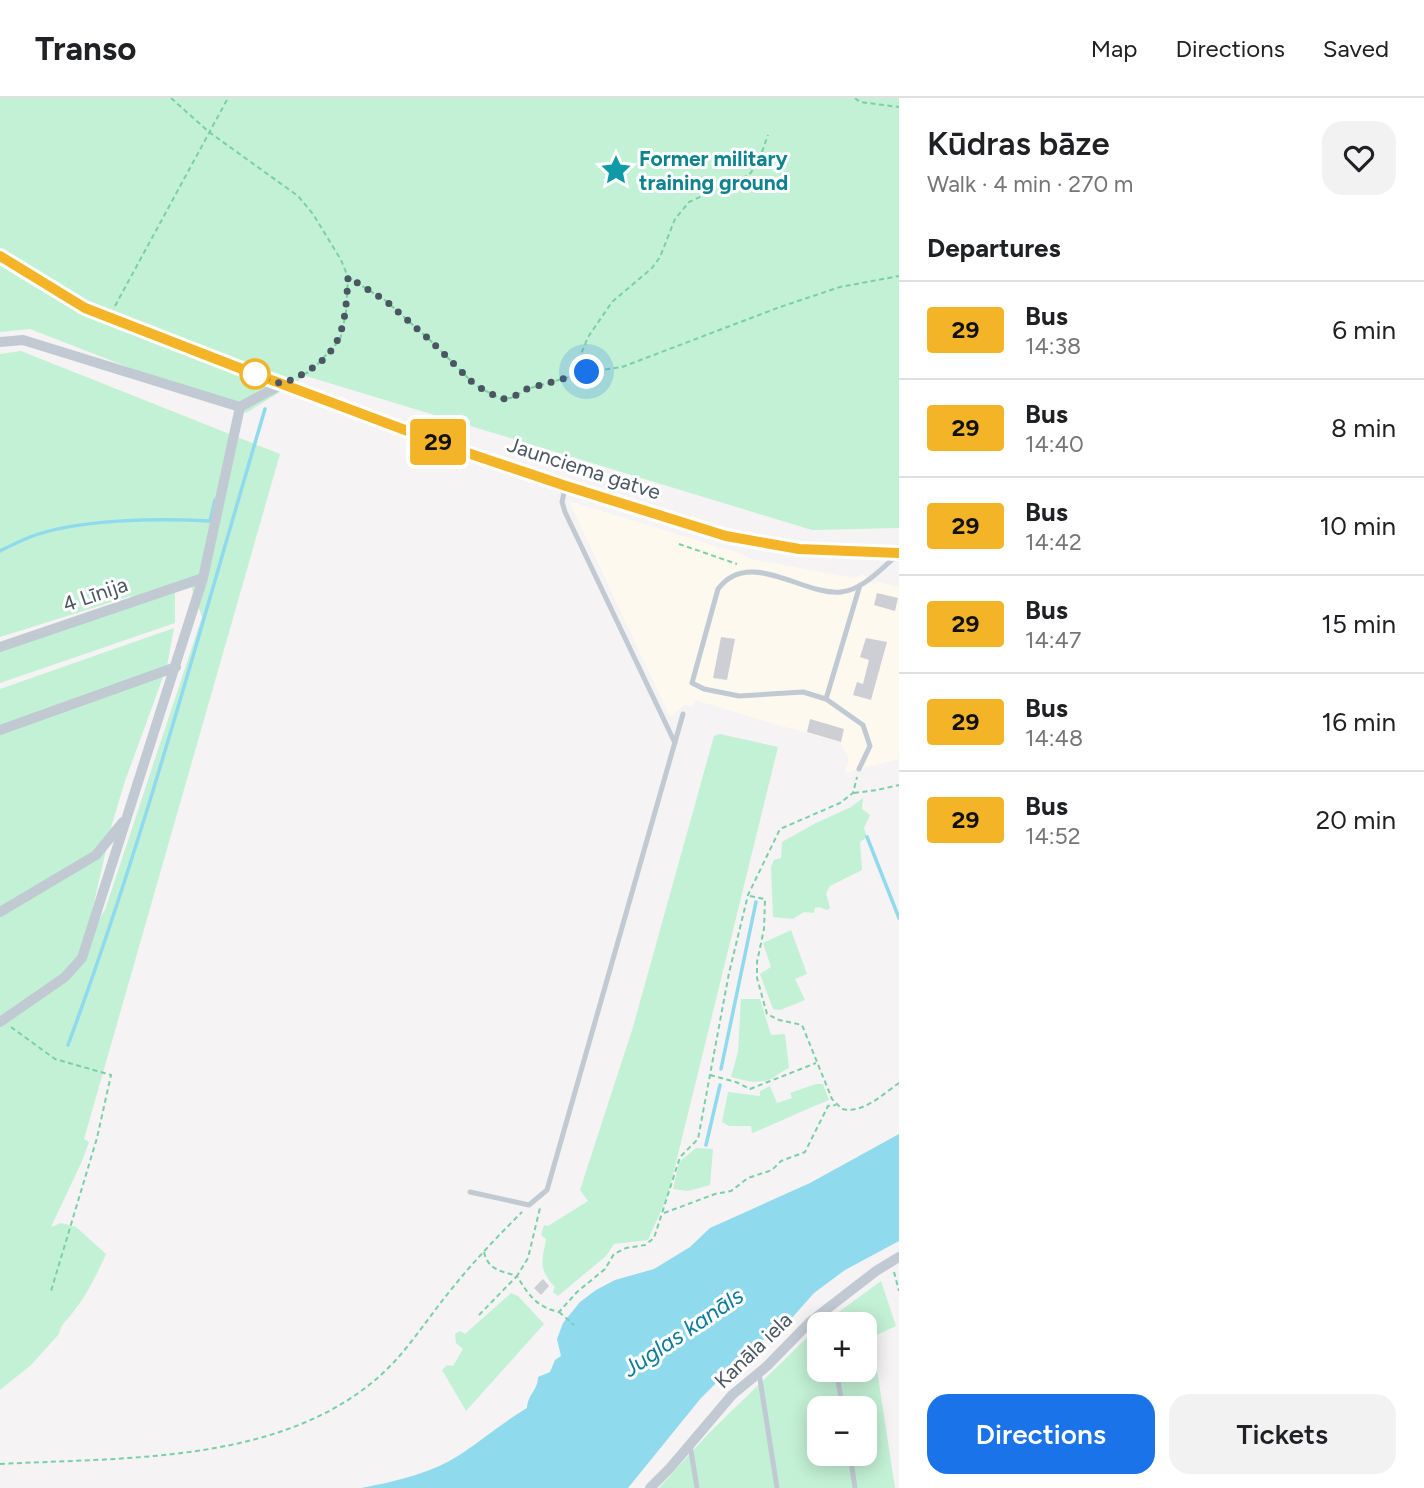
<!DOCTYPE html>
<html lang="en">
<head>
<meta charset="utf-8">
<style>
	:root { --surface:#fff; --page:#f2f2f2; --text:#202124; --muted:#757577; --line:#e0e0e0; --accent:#1a73e8 }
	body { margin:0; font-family:Figtree,sans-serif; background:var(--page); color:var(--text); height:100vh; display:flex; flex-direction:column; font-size:26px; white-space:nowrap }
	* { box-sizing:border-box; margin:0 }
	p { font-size:23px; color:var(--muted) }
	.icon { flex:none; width:38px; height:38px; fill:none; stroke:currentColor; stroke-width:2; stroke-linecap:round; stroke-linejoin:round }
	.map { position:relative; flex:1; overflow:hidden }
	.side { display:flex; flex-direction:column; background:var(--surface); width:525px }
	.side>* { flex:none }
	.badge { padding:0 14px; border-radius:5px; font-size:24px; line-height:46px }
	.fabs { position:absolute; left:807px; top:1214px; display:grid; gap:14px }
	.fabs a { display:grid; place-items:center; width:70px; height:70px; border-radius:14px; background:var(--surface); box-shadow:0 4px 18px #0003; font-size:35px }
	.you { position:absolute; width:35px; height:35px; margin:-18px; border:5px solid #fff; border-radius:50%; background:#1a73e8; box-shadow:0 0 0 10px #1a73e833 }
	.map>.badge { position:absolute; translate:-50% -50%; box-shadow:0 0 0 4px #fff }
	h2 { padding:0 28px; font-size:26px; line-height:63px }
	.round { display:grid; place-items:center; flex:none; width:74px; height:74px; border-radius:21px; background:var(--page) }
	.head { display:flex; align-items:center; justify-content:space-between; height:119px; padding:0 28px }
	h1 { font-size:33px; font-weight:600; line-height:52px }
	.button { display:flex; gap:14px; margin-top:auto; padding:14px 28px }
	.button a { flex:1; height:80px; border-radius:21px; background:var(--accent); color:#fff; font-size:28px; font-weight:600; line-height:80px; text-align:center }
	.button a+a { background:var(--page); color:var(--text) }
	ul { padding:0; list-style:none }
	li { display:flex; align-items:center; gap:21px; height:98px; padding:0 28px; border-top:2px solid var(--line) }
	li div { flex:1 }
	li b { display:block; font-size:26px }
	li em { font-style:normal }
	li .badge { min-width:77px; font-weight:700; text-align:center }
	header { display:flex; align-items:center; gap:42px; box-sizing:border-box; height:98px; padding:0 35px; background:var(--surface); border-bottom:2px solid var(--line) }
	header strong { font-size:33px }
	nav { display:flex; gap:38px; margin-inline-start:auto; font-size:24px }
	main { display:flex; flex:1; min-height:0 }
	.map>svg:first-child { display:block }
	.commercial { fill:#fdf9ef }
	.green { fill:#c3f1d5; fill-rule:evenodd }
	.water { fill:#90daee }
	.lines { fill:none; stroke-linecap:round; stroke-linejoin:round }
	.stream { stroke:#90daee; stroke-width:3.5 }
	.building { fill:#cdcfd5 }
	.path { stroke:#7ad0a6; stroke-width:2; stroke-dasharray:5 3.5; stroke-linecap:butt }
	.lane { stroke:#c1cad2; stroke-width:5 }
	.street { stroke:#c1cad2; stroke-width:10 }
	.secondary { stroke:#c1cbd6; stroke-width:14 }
	.line-casing { stroke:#fff; stroke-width:16 }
	.line { stroke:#f4b427; stroke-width:10 }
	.walk { stroke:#4a5661; stroke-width:7; stroke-dasharray:0 12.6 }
	.stop-dot { fill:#fff; stroke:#f4b427; stroke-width:3.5 }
	.labels { text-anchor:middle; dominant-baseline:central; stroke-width:6; stroke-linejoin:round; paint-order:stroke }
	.culture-label { font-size:21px; font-weight:bold; fill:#0d838f; stroke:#fff; text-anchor:start }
	.street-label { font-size:21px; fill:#4a5661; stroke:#fff }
	.water-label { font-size:23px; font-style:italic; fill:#0c7c9b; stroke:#fff }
</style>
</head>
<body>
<header>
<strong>Transo</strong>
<nav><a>Map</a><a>Directions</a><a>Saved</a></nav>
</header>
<main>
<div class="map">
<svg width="899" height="1390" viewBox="0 0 899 1390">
	<rect width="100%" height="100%" fill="#f5f3f3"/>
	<path class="commercial" d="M569,403L742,456L751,461L854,480L863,476L872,486L879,484L899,489V661L844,675L849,662L840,644L774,626L695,602L692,609L685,607L670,619Z"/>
	<path class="green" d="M0,0H899V430L812,432L306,278L246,315L30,231L0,234Z
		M21,253L280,356L84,1041L89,1044L82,1063L51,1129L61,1125L76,1129L106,1156C96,1178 86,1199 70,1218C65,1224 60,1228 59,1236L31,1267L0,1292V591L174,530L167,568L125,683L112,726L85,844L105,812L202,519L191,488L175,492V525L0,585V549L134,505L131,498L0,539V256Z
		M720,636L778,649L668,1097L648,1142L614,1146L606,1158L558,1198L553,1194L555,1189C538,1171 542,1164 546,1141L541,1137L544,1127L548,1128L588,1103L580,1092L633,929L714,638Z
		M863,700L862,711L870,717L864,730L867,739L860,744L862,772L830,788L826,795L830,810L827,812L819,809L815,810L814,815L804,814L793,821L773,819L771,769L774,762L781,760L782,744L814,726L851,709Z
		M791,832L807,876L795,881L805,902L780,912L773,911L760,876L771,869L763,845Z
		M741,901H760L771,937L785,936L789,970C782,973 779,976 773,980C759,987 746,983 731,979L738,954Z
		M816,986H823L829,1002C803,1012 778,1025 752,1035L751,1028H729L722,1024L728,994L760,998V993L770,988L777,1005L792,1000L790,995Z
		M696,1050L713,1051L710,1087L688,1093L673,1091L679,1064Z
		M881,1183L896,1228L872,1239L895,1390H659L709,1335L819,1228V1272H864V1227H821ZM819,1311H864V1356H819Z
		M511,1195L518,1198L544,1226L466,1313L442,1272L447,1267L453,1268L463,1251L456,1245L455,1236L460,1233L465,1236Z"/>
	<path class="water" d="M899,1036V1143L845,1172L814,1195L791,1221L774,1236L755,1246L701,1300L628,1390H361C397,1383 434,1375 464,1354C486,1339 505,1323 527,1310C528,1296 538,1292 538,1279L550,1274L555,1262L561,1258L557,1241L563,1225L580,1204L596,1192L615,1182L654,1171L690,1149L710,1130L810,1085Z"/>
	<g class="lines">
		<path class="stream" d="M0,453C10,448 20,443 30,439C77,421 159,420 210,423L215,402
			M867,739L899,820
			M68,947C145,739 202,523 265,311
			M721,971L756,804
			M706,1047L720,987"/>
	</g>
	<path class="building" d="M877,495L898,500L895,513L874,507Z
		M721,539L735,541L727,582L713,580Z
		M866,540L887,544L871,602L853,597L857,584L863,586L869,562L860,559Z
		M810,621L844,631L841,644L807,634Z
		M543,1181L549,1188L541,1197L534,1190Z"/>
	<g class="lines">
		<path class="path" d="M171,0L209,34L298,98L313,116L341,162L348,179L346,215L340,242L311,273L298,279
			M855,0L860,4L899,9
			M348,179L386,203L432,244L475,287L501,301L511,300L527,291L587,274L622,269L780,209L840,189L899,178
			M115,208L228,0
			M572,278L588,239L612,204L652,170L660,159L675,121L689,104L749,77L758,65L768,37
			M679,446L737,466
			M854,695L877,692L899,687
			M750,798L765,801L764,831L757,864V880L767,916L779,922L802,927L832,1001L842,1011C863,1016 883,996 899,985
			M11,929L55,961L111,977L97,1040L51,1193
			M710,977L736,984L750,991L816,965
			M664,1115L715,1096L731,1093L748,1080L772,1072L781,1063L805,1054L828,1008L836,1007
			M484,1154C488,1172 501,1173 517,1178L528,1160L540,1110
			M894,1174L899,1193
			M559,1214L574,1227
			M479,1217L517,1178C528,1196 536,1209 559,1214L577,1194L605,1171L614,1156L626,1150L645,1147L654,1140L680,1059L698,1041L729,875L748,797L780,731L840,705L853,695L857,679
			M0,1366C130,1359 298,1367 395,1263C416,1240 433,1213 454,1188C475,1162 498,1138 522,1114"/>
		<path class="lane" d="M565,390L562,404L565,414L675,645
			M826,601L860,487
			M859,671L870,648L863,627L826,601L803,594L739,598L704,591L692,585L718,491C749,449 803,498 841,494C862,492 880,472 895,459
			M470,1094L529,1107L547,1092L683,616
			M827,1211L829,1227
			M836,1272L843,1311
			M759,1275L777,1390
			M690,1347L697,1390
			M850,1356L855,1390"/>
		<path class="street" d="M0,244L23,242L240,309
			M0,549L203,480
			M0,632L176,569
			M0,814L96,757L123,724
			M0,924L65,879L82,860L203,480L240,309L282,286
			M650,1390L670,1370L732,1297L767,1268L810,1224L876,1173L899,1159"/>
		<path class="secondary" d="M0,157L85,210L202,256L453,350L566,388L726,438L799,451L899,455"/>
	</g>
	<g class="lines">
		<defs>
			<path id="line" d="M0,158L85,210L242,271L453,350L566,388L726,438L799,451L899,455"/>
		</defs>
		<use href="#line" class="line-casing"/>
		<use href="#line" class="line"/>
		<path class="walk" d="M255,276L282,286C340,261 345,239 348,179L386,203L432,244L475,287L501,301L511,300L527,291L587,274"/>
	</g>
	<defs>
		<symbol id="sight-bare" viewBox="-9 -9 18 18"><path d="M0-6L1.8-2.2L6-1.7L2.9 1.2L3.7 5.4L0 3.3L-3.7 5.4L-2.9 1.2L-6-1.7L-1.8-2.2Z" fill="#0f9aa8" stroke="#fff" stroke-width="2.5" paint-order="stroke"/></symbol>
	</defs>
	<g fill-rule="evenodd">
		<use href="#sight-bare" x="594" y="50" width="44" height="44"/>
	</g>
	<circle class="stop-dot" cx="255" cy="276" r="14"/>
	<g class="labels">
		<g class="culture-label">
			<text x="639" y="60">Former military<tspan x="639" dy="24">training ground</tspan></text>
		</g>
		<g class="street-label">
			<text transform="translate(584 370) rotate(18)">Jaunciema gatve</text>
			<text transform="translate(95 496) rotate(-19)">4 Līnija</text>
			<text transform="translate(753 1252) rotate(-44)">Kanāla iela</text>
		</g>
		<g class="water-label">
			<text transform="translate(683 1234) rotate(-34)">Juglas kanāls</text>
		</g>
	</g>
</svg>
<div class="fabs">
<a>+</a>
<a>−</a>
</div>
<div class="you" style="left:587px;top:274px"></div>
<b class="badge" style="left:438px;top:344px;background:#f4b427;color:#111">29</b>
</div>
<section class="side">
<div class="head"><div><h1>Kūdras bāze</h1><p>Walk · 4 min · 270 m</p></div><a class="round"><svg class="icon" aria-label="heart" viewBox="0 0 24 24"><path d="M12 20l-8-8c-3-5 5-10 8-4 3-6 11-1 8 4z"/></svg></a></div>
<h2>Departures</h2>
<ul>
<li><span class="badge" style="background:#f4b427;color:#111">29</span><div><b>Bus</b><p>14:38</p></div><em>6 min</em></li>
<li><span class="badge" style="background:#f4b427;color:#111">29</span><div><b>Bus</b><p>14:40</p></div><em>8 min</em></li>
<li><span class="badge" style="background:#f4b427;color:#111">29</span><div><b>Bus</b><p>14:42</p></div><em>10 min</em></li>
<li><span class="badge" style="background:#f4b427;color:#111">29</span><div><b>Bus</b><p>14:47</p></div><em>15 min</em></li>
<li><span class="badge" style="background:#f4b427;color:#111">29</span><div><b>Bus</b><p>14:48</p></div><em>16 min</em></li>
<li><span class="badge" style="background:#f4b427;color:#111">29</span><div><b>Bus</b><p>14:52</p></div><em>20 min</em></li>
</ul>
<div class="button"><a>Directions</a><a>Tickets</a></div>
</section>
</main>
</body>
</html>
